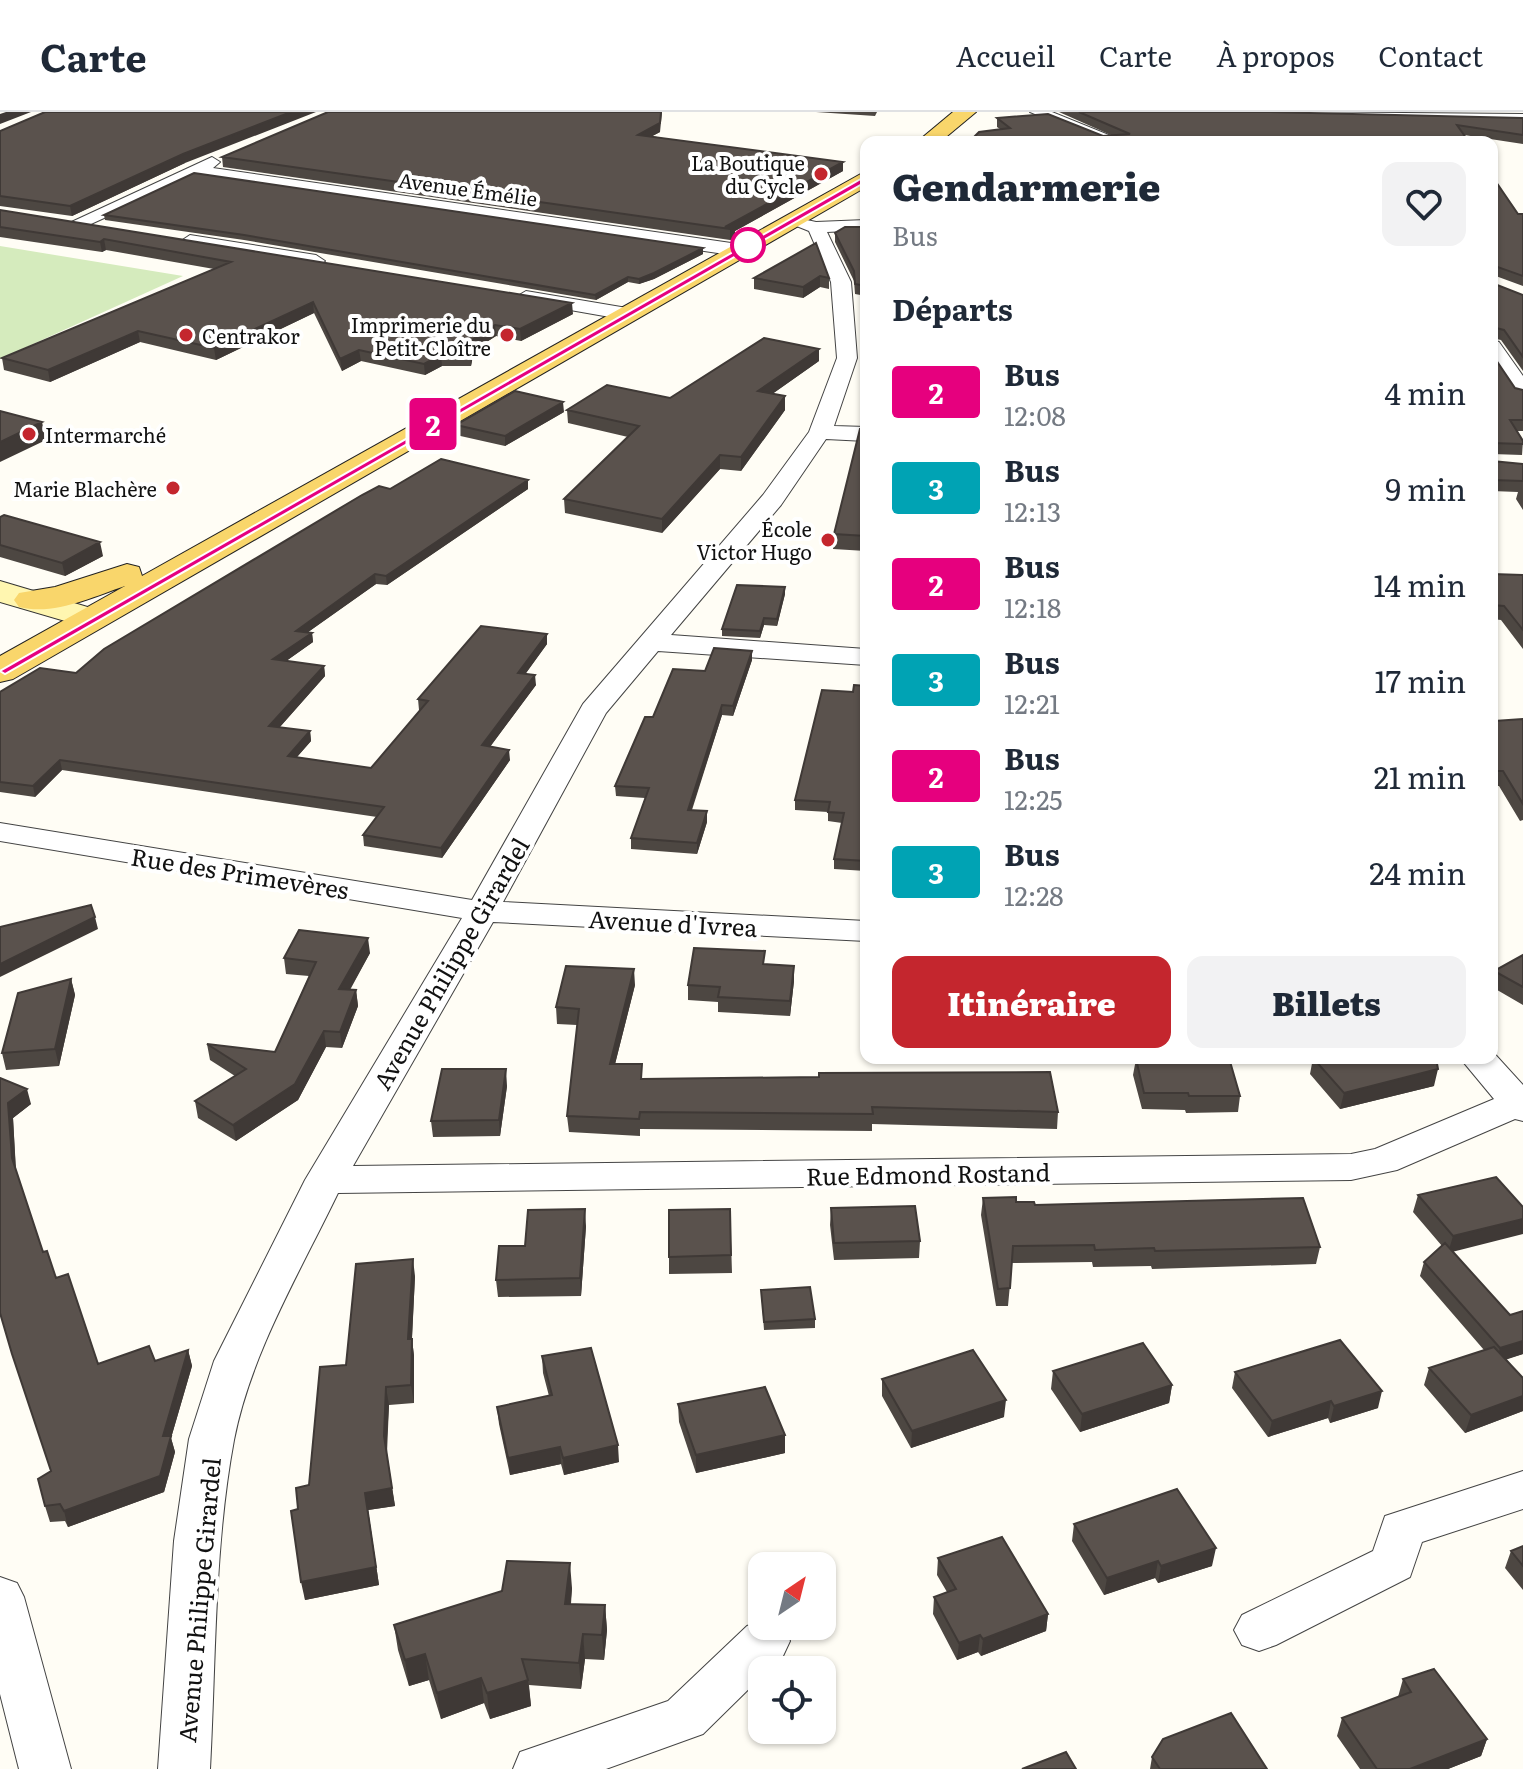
<!DOCTYPE html>
<html lang="fr">
<head>
<meta charset="utf-8">
<style>
	:root { --surface:#fff; --page:#f2f2f3; --text:#1f2937; --muted:#747a83; --line:#e0e1e3; --accent:#c4262e }
	body { margin:0; font-family:Literata,serif; background:var(--page); color:var(--text); height:100vh; display:flex; flex-direction:column; font-size:30px; white-space:nowrap }
	* { box-sizing:border-box; margin:0 }
	p { font-size:26px; color:var(--muted) }
	.icon { flex:none; width:44px; height:44px; fill:none; stroke:currentColor; stroke-width:2; stroke-linecap:round; stroke-linejoin:round }
	.map { position:relative; flex:1; overflow:hidden }
	.sheet { position:absolute; left:860px; top:24px; width:638px; height:928px; display:flex; flex-direction:column; background:var(--surface); border-radius:16px; box-shadow:0 2px 6px #0004 }
	.sheet>* { flex:none }
	.badge { padding:0 16px; border-radius:6px; font-size:28px; line-height:52px }
	.needle { width:52px; rotate:35deg }
	.tools { position:absolute; left:748px; top:1440px; display:grid; gap:16px }
	.tools a { display:grid; place-items:center; width:88px; height:88px; border-radius:16px; background:var(--surface); box-shadow:0 2px 6px #0004; font-size:40px }
	.map>.badge { position:absolute; translate:-50% -50%; box-shadow:0 0 0 4px #fff }
	h2 { padding:0 32px; font-size:30px; line-height:72px }
	.round { display:grid; place-items:center; flex:none; width:84px; height:84px; border-radius:16px; background:var(--page) }
	.overview { display:flex; align-items:center; justify-content:space-between; height:136px; padding:0 32px }
	h1 { font-size:38px; font-weight:800; line-height:60px }
	.primary-button { display:flex; gap:16px; margin-top:auto; padding:16px 32px }
	.primary-button a { flex:1; height:92px; border-radius:16px; background:var(--accent); color:#fff; font-size:32px; font-weight:800; line-height:92px; text-align:center }
	.primary-button a+a { background:var(--page); color:var(--text) }
	ul { padding:0; list-style:none }
	li { display:flex; align-items:center; gap:24px; height:96px; padding:0 32px }
	li div { flex:1 }
	li b { display:block; font-size:30px }
	li em { font-style:normal }
	li .badge { min-width:88px; font-weight:700; text-align:center }
	header { display:flex; align-items:center; gap:48px; box-sizing:border-box; height:112px; padding:0 40px; background:var(--surface); border-bottom:2px solid var(--line) }
	header strong { font-size:38px }
	nav { display:flex; gap:44px; margin-inline-start:auto; font-size:28px }
	.map>svg:first-child { display:block }
	.green { fill:#d5ebbd }
	.lines { fill:none; stroke-linecap:round; stroke-linejoin:round }
	.street-casing { stroke:#444; stroke-width:2 }
	.secondary-casing { stroke:#333; stroke-width:2 }
	.primary-casing { stroke:#222; stroke-width:2 }
	.street { fill:#fff; fill-rule:evenodd }
	.secondary { fill:#fff6b0; fill-rule:evenodd }
	.primary { fill:#f9d66b; fill-rule:evenodd }
	.wall { fill:#4d4742 }
	.shaded-wall { fill:#3f3936 }
	.building { fill:#5a524d; stroke:#3f3936; stroke-width:2 }
	.line { fill:#e6007e; stroke:#fff; stroke-width:2 }
	.poi-dot { fill:#c4262e; stroke:#fff; stroke-width:3 }
	.stop-dot { fill:#fff; stroke:#e6007e; stroke-width:4 }
	.labels { text-anchor:middle; dominant-baseline:central; stroke-width:8; stroke-linejoin:round; paint-order:stroke }
	.far-poi-label { font-size:20px; fill:#111; stroke:#fff; text-anchor:end }
	.far-street-label { font-size:20px; fill:#111; stroke:#fff }
	.street-label { font-size:24px; fill:#111; stroke:#fff }
</style>
</head>
<body>
<header>
<strong>Carte</strong>
<nav><a>Accueil</a><a>Carte</a><a>À propos</a><a>Contact</a></nav>
</header>
<div class="map">
<svg width="1523" height="1657" viewBox="0 0 1523 1657">
	<rect width="100%" height="100%" fill="#fffdf5"/>
	<path class="green" d="M0,134L183,164L0,247Z"/>
	<g class="lines">
		<defs>
			<path id="street" d="M1030,0H1052L1126,30H1103Z
				M1283,0L1523,2V12L1291,5Z
				M212,45L220,50L213,56L738,132L747,138L738,144L196,64L80,117H68L65,113Z
				M798,106L816,110L866,108V118L827,120L851,170L857,246L834,314L866,315V329L826,327L781,393L671,523L866,537V553L658,539L606,601L503,790L866,809V829L493,810L353,1054L1351,1042L1375,1037L1494,987L1460,946H1492V939L1523,973V1009L1515,1007L1397,1058L1351,1068L338,1081C300,1160 251,1241 234,1328C214,1435 216,1548 210,1657H158L174,1429L189,1327L214,1249L305,1068L462,806L0,729V711L472,788L583,592L763,383L809,320L837,246L831,170L809,119L789,111Z
				M190,123L316,143L325,149L316,155L184,133L181,129Z
				M526,179L627,196L637,202L627,208L519,189L516,185Z
				M1492,228L1499,230L1523,264V287L1515,285L1492,250Z
				M1523,1359V1397L1422,1430L1410,1465L1276,1533L1259,1539L1242,1533L1234,1518L1242,1503L1373,1439L1385,1404Z
				M0,1465L17,1471L24,1485L71,1657H19L0,1582Z
				M762,1509V1514H783L790,1529L783,1544L768,1558H762V1564L703,1622L606,1657H513L520,1640L668,1589L747,1514Z"/>
			<path id="secondary" d="M0,469L101,499L106,506L101,513L89,516L0,490Z"/>
			<path id="primary" d="M953,0H976L940,30H917Z
				M866,59V75L13,567L0,570V544L125,474C92,485 54,504 19,495L14,488L19,481L55,475L127,452L139,455L142,464Z"/>
		</defs>
		<use href="#street" class="street-casing"/>
		<use href="#secondary" class="secondary-casing"/>
		<use href="#primary" class="primary-casing"/>
		<use href="#street" class="street"/>
		<use href="#secondary" class="secondary"/>
		<use href="#primary" class="primary"/>
	</g>
	<path class="wall" d="M816,0H877L875,4Z
		M1059,0H1267L1523,6V32L1464,23L969,30L1000,17L997,15V6L1103,24H1113Z
		M0,19L185,51L72,104L0,94V96Z
		M660,20L652,24L843,59L735,119V125L730,128L223,55L222,45Z
		M1492,64L1518,102H1523V174L1493,163Z
		M0,98L573,202L521,229L496,224L474,238L471,254H442L425,263L361,249L342,259L314,201L216,248L140,230L50,270L4,258L2,246L214,157L106,138L102,140L0,125Z
		M104,103L703,142L654,167L639,172L628,170L596,188L244,128L105,108Z
		M866,115V184L855,182L854,169L835,130V121Z
		M816,131L829,166V177L820,175L803,186L754,177V166Z
		M1492,171L1523,183V259L1501,228L1492,226Z
		M1492,242L1515,276L1523,278V319H1517L1523,329L1522,343L1492,342V349L1523,352V398L1516,387L1518,380L1492,379Z
		M819,249L772,282L785,298L741,359L720,357L662,421L565,401L564,387L628,325L568,311L567,298L670,286Z
		M866,292V313L864,312Z
		M564,300L505,334L456,323V313Z
		M866,316V439L833,437L834,422Z
		M390,377H528L387,473L376,472L308,520L312,521L313,530L286,549L324,554L325,564L279,616L310,619L311,629L297,645L371,656L421,598H419L418,587L547,522V532L525,562L536,573L490,635L510,648L442,746L364,734L363,723L377,705L62,658L35,685L0,680V580L76,561Z
		M0,405L103,444L65,464L0,445Z
		M1492,462L1523,463V537L1501,508L1492,507Z
		M785,475V482L777,514L764,513L760,526L722,524V517Z
		M752,539V548L733,604L722,603L692,698L707,710L697,742L631,737V726L645,686L616,684L615,674L705,559Z
		M866,574V759L834,757V747L842,711L828,709V700L795,698V688L853,580Z
		M1492,606L1494,609L1523,607V708L1520,709L1499,674H1492Z
		M370,841L350,878H356L358,894L342,936L326,935L298,988L236,1029L198,1006L195,989L235,964L210,948L207,932L275,940L309,864L286,862L284,846Z
		M1523,843V893L1492,875V868L1494,859Z
		M765,852L794,869L790,904L718,900V890L688,888V873Z
		M71,867L75,883L59,954L6,958L2,941Z
		M635,873L615,952L642,967L1058,1000L1057,1017L872,1012V1019L640,1017V1024L569,1020L567,1004L577,913L557,912L556,895Z
		M1313,946L1434,974L1340,997L1310,962Z
		M1136,947L1240,984L1238,1000L1186,1001L1185,998L1142,997L1133,963Z
		M0,966L31,992L13,1006L16,1058L43,1140L98,1252L155,1249L188,1238L192,1254L171,1326L175,1340L164,1380L68,1415L65,1409L50,1410L45,1394L51,1359Z
		M507,974L500,1024L433,1025L431,1009Z
		M1496,1065L1453,1140L1510,1203L1523,1199V1242L1506,1247L1523,1266V1299L1465,1321L1424,1273L1429,1256L1484,1238L1420,1164L1424,1150L1442,1134L1413,1100L1418,1083Z
		M983,1086L1016,1090L1320,1135L1316,1152L1152,1157L1151,1154L1093,1155L1092,1150L1012,1151L1008,1194H996L981,1103Z
		M831,1096L920,1129L919,1146L834,1148L830,1113Z
		M730,1097L732,1161L669,1162V1145Z
		M586,1114L581,1184L498,1185L496,1168L525,1134Z
		M415,1164L412,1227L414,1244V1291L389,1293L387,1341L395,1394L368,1398L379,1473L305,1488L298,1397L309,1373L346,1253Z
		M761,1178L815,1207V1216L764,1218Z
		M542,1244L619,1350L564,1363L561,1352L510,1363L499,1312L497,1295L549,1284L543,1261Z
		M1053,1259L1172,1273L1169,1291L1080,1320L1051,1277Z
		M1235,1260L1378,1296L1330,1311L1328,1306L1268,1325L1232,1276Z
		M882,1267L1004,1305L911,1336L882,1284Z
		M678,1292L785,1341L696,1361L679,1310Z
		M1074,1412L1212,1454L1158,1471L1155,1466L1104,1483L1072,1429Z
		M1523,1434V1478L1505,1456L1511,1439Z
		M938,1446L1048,1502L1046,1519L981,1544L978,1540L957,1548L933,1502L934,1485L947,1480L937,1463Z
		M572,1476L571,1492L605,1493L607,1518L604,1548L585,1547L581,1577L529,1573L531,1594L490,1607L484,1591L441,1607L429,1568L409,1574L398,1538L394,1513Z
		M1403,1567L1487,1627L1481,1644L1448,1657H1360L1337,1624L1342,1606L1398,1585Z
		M1152,1645L1267,1657H1150Z"/>
	<path class="shaded-wall" d="M6,0H31L0,12V2Z
		M291,0H316L185,51L72,104L70,94L183,42Z
		M661,0H662L660,20L638,32V23Z
		M843,50V59L735,119V125L730,128V117L725,115Z
		M104,127L106,138L102,140L100,130Z
		M703,136V142L654,167L639,172V167Z
		M820,164V175L803,186V175Z
		M628,165V170L596,188L595,183Z
		M313,190L314,201L216,248L214,236Z
		M572,191L573,202L521,229L520,217Z
		M495,213L496,224L474,238L471,254L470,242L473,227Z
		M138,219L140,230L50,270L48,258Z
		M819,237V249L758,292V279Z
		M359,238L361,249L342,259L340,247Z
		M441,243L442,254L425,263L424,252Z
		M785,284V298L741,359V345Z
		M563,290L564,300L505,334V324Z
		M42,310L46,328L0,350V330Z
		M720,343V357L662,421V407Z
		M528,368V377L387,473L386,464Z
		M100,430L103,444L65,464L62,451Z
		M375,462L376,472L297,528L296,519Z
		M785,475V482L777,514V507Z
		M764,506V513L760,526V519Z
		M312,521L313,530L275,557L273,547Z
		M547,522V532L519,571L518,561Z
		M752,539V548L733,604V594Z
		M324,554L325,564L271,625L269,614Z
		M535,563L536,573L483,644L482,633Z
		M722,593V603L688,708V698Z
		M310,619L311,629L289,654L288,644Z
		M509,638L510,648L442,746L441,736Z
		M60,648L62,658L35,685L33,674Z
		M707,699V710L697,742V731Z
		M95,805L98,817L0,865V852Z
		M368,826L370,841L341,893L339,877Z
		M794,854V869L790,904V889Z
		M634,857L635,873L611,968L610,952Z
		M71,867L75,883L59,954L55,937Z
		M356,878L358,894L342,936L340,920Z
		M324,919L326,935L298,988L236,1029L233,1013Z
		M506,957L507,974L500,1024L499,1008Z
		M1438,957L1434,974L1340,997L1344,981Z
		M27,977L31,992L13,1006L16,1062L12,1046L8,991Z
		M585,1097L586,1114L581,1184L580,1166Z
		M1523,1107V1122L1448,1141L1453,1124Z
		M413,1147L415,1164L411,1244L408,1227Z
		M412,1227L414,1244V1291L411,1273Z
		M1523,1229V1242L1496,1251L1500,1236Z
		M188,1238L192,1254L171,1326L175,1340L164,1380L68,1415L64,1399L163,1324Z
		M1172,1273L1169,1291L1080,1320L1082,1302Z
		M386,1275L389,1293L386,1342L384,1324Z
		M1382,1279L1378,1296L1330,1311L1334,1294Z
		M1523,1284V1299L1465,1321L1471,1303Z
		M1006,1288L1004,1305L911,1336L912,1319Z
		M1331,1289L1328,1306L1268,1325L1272,1309Z
		M785,1323V1341L696,1361V1343Z
		M618,1333L619,1350L564,1363L563,1346Z
		M560,1335L561,1352L510,1363L508,1346Z
		M392,1376L395,1394L368,1398L379,1473L305,1488L301,1470L365,1381Z
		M1216,1436L1212,1454L1158,1471L1161,1454Z
		M1158,1449L1155,1466L1104,1483L1107,1466Z
		M570,1451L572,1476L568,1517L565,1492Z
		M605,1493L607,1518L604,1548L602,1523Z
		M1048,1502L1046,1519L981,1544L983,1527Z
		M583,1522L585,1547L581,1577L579,1551Z
		M980,1523L978,1540L957,1548L959,1531Z
		M425,1542L429,1568L409,1574L405,1548Z
		M481,1566L484,1591L441,1607L437,1581Z
		M528,1568L531,1594L490,1607L487,1581Z
		M1487,1627L1481,1644L1448,1657H1410Z"/>
	<path class="building" d="M45,0H291L183,42L70,94L0,84V19Z
		M328,0H661L660,11L638,23L843,50L725,115H735L730,117L222,45Z
		M1079,0H1267L1523,6V23L1457,13L1469,30H969L979,20L1010,16L997,6L1048,2L1103,24L1130,22Z
		M194,61L703,136L654,161L639,167L628,165L595,183L244,123L104,103Z
		M1492,64L1518,102H1523V164L1495,154L1492,156Z
		M0,98L572,191L520,217L495,213L473,227L470,242L441,243L424,252L359,238L340,247L313,190L214,236L138,219L48,258L2,246L231,150L104,127L100,130L0,115Z
		M845,115H866V174L855,172L854,159L835,121Z
		M816,131L829,166L820,164L803,175L754,166Z
		M1492,171L1523,183V245L1504,218L1492,215V228Z
		M764,226L819,237L758,279L785,284L741,345L720,343L662,407L564,387L639,314L567,298L607,273L670,286Z
		M1492,242L1515,276L1523,278V308H1510L1523,329V332L1492,331V349L1523,352V369L1492,368Z
		M515,279L563,290L505,324L456,313Z
		M0,299L42,310L0,330Z
		M866,316V424L834,422L860,317Z
		M441,347L528,368L386,464L375,462L296,519L312,521L273,547L324,554L269,614L310,619L288,644L371,656L428,589L418,587L481,514L547,522L518,561L535,563L482,633L509,638L441,736L363,723L384,695L60,648L33,674L0,670V580L40,556L76,561L104,537L362,383L379,374L390,377Z
		M4,403L100,430L62,451L0,433V405Z
		M1492,462L1523,463V518L1504,494L1492,493Z
		M737,473L785,475L777,507L764,506L760,519L722,517Z
		M714,536L752,539L733,594L722,593L688,698L707,699L697,731L631,726L649,676L615,674L645,605H653L673,557L705,559Z
		M854,573L866,574V749L834,747L844,701L828,700L830,690L795,688L822,578L853,580Z
		M1492,606L1494,609L1523,607V692L1503,659H1492Z
		M91,793L95,805L0,852V815Z
		M299,818L368,826L339,877L356,878L340,920L324,919L295,972L233,1013L195,989L246,957L207,932L275,940L316,850L284,846Z
		M694,836L765,839L763,852L794,854L790,889L718,885L720,875L688,873Z
		M1523,843V875L1494,859Z
		M566,854L634,857L610,952H642L641,967L819,965V961L1050,960L1058,1000L872,995L873,1002L640,1000L639,1007L567,1004L579,897L556,895Z
		M71,867L55,937L2,941L18,881Z
		M1229,946L1240,984H1189L1188,981H1144L1136,947Z
		M1313,946H1436L1438,957L1344,981Z
		M442,957H506L499,1008L431,1009Z
		M0,966L27,977L8,991L12,1046L43,1140L47,1139L56,1166L68,1162L98,1252L149,1234L155,1249L188,1238L163,1324H171L160,1364L64,1399L60,1392L45,1394L38,1367L51,1359L12,1242L0,1201Z
		M1496,1065L1523,1095V1107L1453,1124L1418,1083Z
		M1016,1085V1090H1034L1035,1093L1303,1086L1320,1135L1155,1139L1154,1136L1095,1138L1094,1133L1013,1134L1010,1176L998,1177L983,1086Z
		M915,1094L920,1129L834,1131L831,1096Z
		M585,1097L580,1166L496,1168L499,1134H525L528,1098Z
		M730,1097L731,1143L669,1145V1098Z
		M1445,1131L1510,1203L1523,1199V1229L1500,1236L1424,1150Z
		M413,1147L408,1227H412L411,1273L386,1275L384,1324L392,1376L365,1381L376,1455L301,1470L291,1399L298,1397L296,1376L309,1373L320,1255L346,1253L356,1152Z
		M810,1175L815,1207L764,1210L761,1178Z
		M1340,1228L1382,1279L1334,1294L1331,1289L1272,1309L1235,1260Z
		M1143,1231L1172,1273L1082,1302L1053,1259Z
		M1494,1235L1523,1266V1284L1471,1303L1429,1256Z
		M591,1236L618,1333L563,1346L560,1335L508,1346L497,1295L552,1283L542,1244Z
		M973,1238L1006,1288L912,1319L882,1267Z
		M765,1275L785,1323L696,1343L678,1292Z
		M1177,1377L1216,1436L1161,1454L1158,1449L1107,1466L1074,1412Z
		M1002,1425L1048,1502L983,1527L980,1523L959,1531L934,1485L956,1477L938,1446Z
		M1523,1434V1454L1511,1439Z
		M507,1449L570,1451L565,1492L605,1493L602,1523L583,1522L579,1551L522,1547L528,1568L487,1581L481,1566L437,1581L425,1542L405,1548L394,1513L502,1479Z
		M1434,1557L1487,1627L1410,1657H1377L1342,1606L1411,1580L1403,1567Z
		M1231,1601L1267,1657H1160L1152,1645L1163,1627Z
		M1066,1640L1076,1657H1022Z"/>
	<path class="line" d="M866,64L869,68L5,562L0,559Z"/>
	<g class="poi-dot">
		<circle cx="821" cy="62" r="8"/>
		<circle cx="186" cy="223" r="8"/>
		<circle cx="507" cy="223" r="8"/>
		<circle cx="29" cy="322" r="8"/>
		<circle cx="173" cy="376" r="8"/>
		<circle cx="828" cy="428" r="8"/>
	</g>
	<circle class="stop-dot" cx="748" cy="133" r="16"/>
	<g class="labels">
		<g class="far-poi-label">
			<text x="805" y="50">La Boutique<tspan x="805" dy="23">du Cycle</tspan></text>
			<text x="491" y="212">Imprimerie du<tspan x="491" dy="23">Petit-Cloître</tspan></text>
			<text x="202" y="223" text-anchor="start">Centrakor</text>
			<text x="45" y="322" text-anchor="start">Intermarché</text>
			<text x="157" y="376">Marie Blachère</text>
			<text x="812" y="416">École<tspan x="812" dy="23">Victor Hugo</tspan></text>
		</g>
		<g class="far-street-label">
			<text transform="translate(468 76) rotate(8)">Avenue Émélie</text>
		</g>
		<g class="street-label">
			<text transform="translate(240 760) rotate(9)">Rue des Primevères</text>
			<text transform="translate(673 810) rotate(3)">Avenue d'Ivrea</text>
			<text transform="translate(450 851) rotate(-60)">Avenue Philippe Girardel</text>
			<text transform="translate(928 1061) rotate(-1)">Rue Edmond Rostand</text>
			<text transform="translate(198 1488) rotate(-85)">Avenue Philippe Girardel</text>
		</g>
	</g>
</svg>
<div class="tools">
<a><svg class="needle" viewBox="-14 -14 28 28"><path d="M0-13l5 13h-10z" fill="#e53935"/><path d="M0 13l5-13h-10z" fill="#747a83"/></svg></a>
<a><svg class="icon" aria-label="locate" viewBox="0 0 24 24"><circle cx="12" cy="12" r="6"/><path d="M12 2v4M12 18v4M2 12h4M18 12h4"/></svg></a>
</div>
<b class="badge" style="left:433px;top:312px;background:#e6007e;color:#fff">2</b>
<section class="sheet">
<div class="overview"><div><h1>Gendarmerie</h1><p>Bus</p></div><a class="round"><svg class="icon" aria-label="heart" viewBox="0 0 24 24"><path d="M12 20l-8-8c-3-5 5-10 8-4 3-6 11-1 8 4z"/></svg></a></div>
<h2>Départs</h2>
<ul>
<li><span class="badge" style="background:#e6007e;color:#fff">2</span><div><b>Bus</b><p>12:08</p></div><em>4 min</em></li>
<li><span class="badge" style="background:#00a3b4;color:#fff">3</span><div><b>Bus</b><p>12:13</p></div><em>9 min</em></li>
<li><span class="badge" style="background:#e6007e;color:#fff">2</span><div><b>Bus</b><p>12:18</p></div><em>14 min</em></li>
<li><span class="badge" style="background:#00a3b4;color:#fff">3</span><div><b>Bus</b><p>12:21</p></div><em>17 min</em></li>
<li><span class="badge" style="background:#e6007e;color:#fff">2</span><div><b>Bus</b><p>12:25</p></div><em>21 min</em></li>
<li><span class="badge" style="background:#00a3b4;color:#fff">3</span><div><b>Bus</b><p>12:28</p></div><em>24 min</em></li>
</ul>
<div class="primary-button"><a>Itinéraire</a><a>Billets</a></div>
</section>
</div>
</body>
</html>
